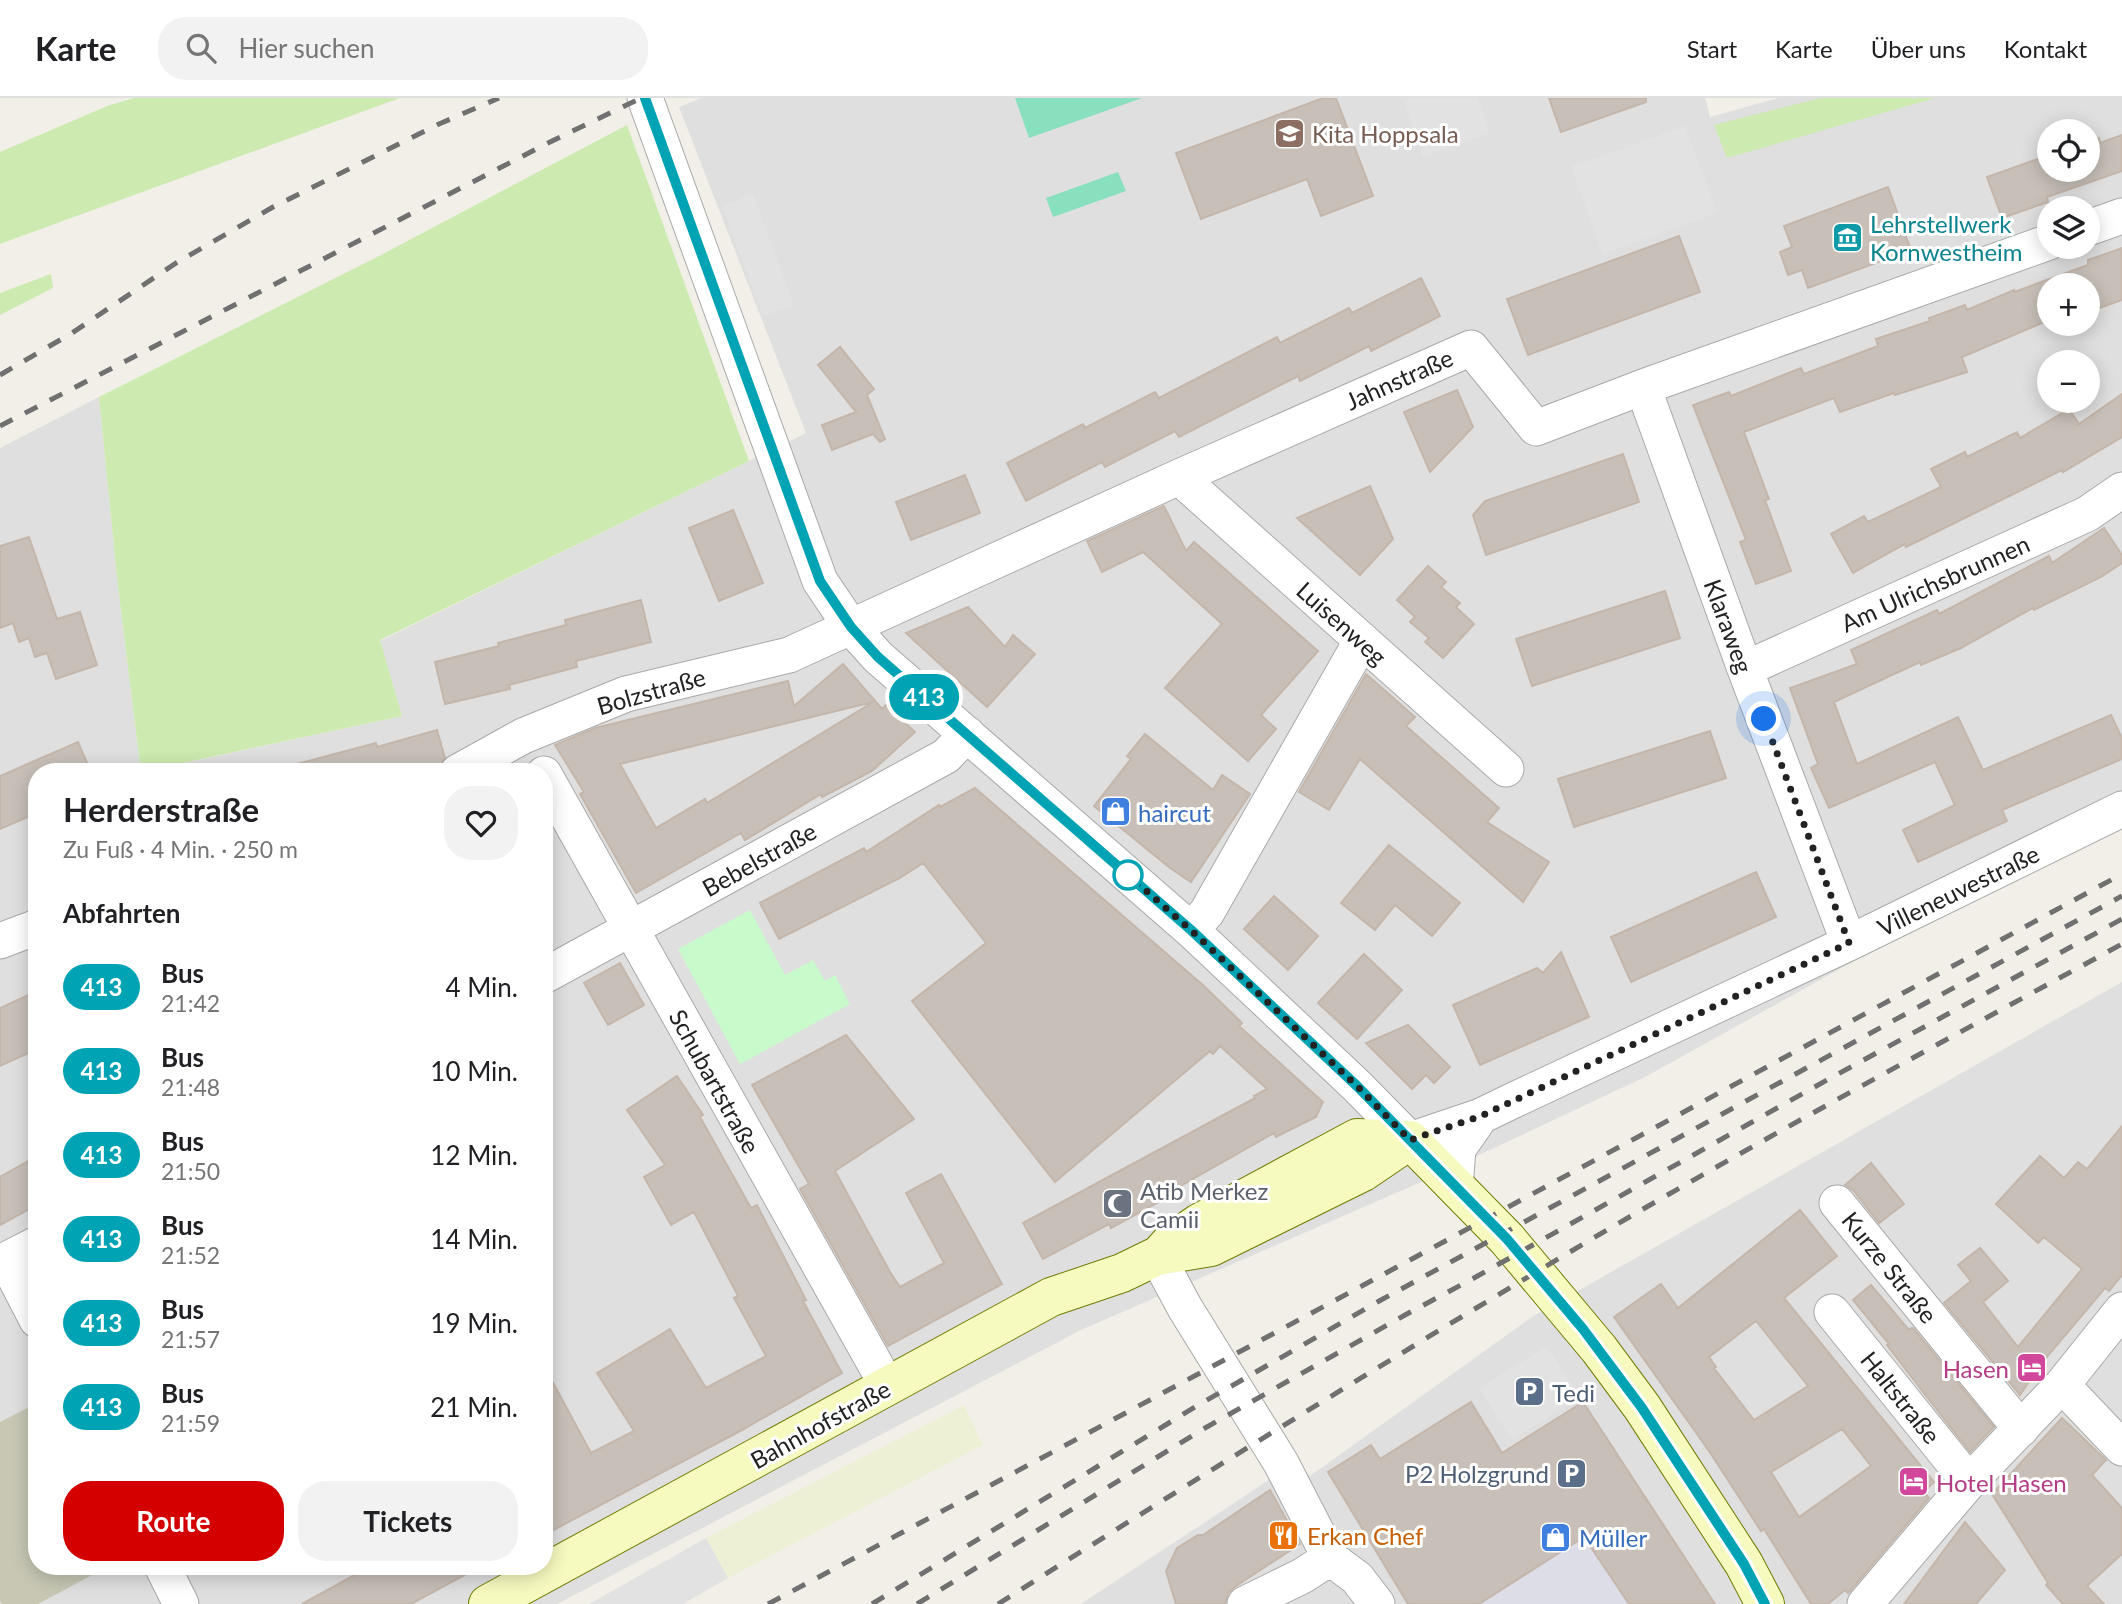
<!DOCTYPE html>
<html lang="de">
<head>
<meta charset="utf-8">
<style>
	:root { --surface:#fff; --page:#f2f2f2; --text:#202124; --muted:#757577; --line:#e0e0e0; --accent:#d40000 }
	body { margin:0; font-family:Lato,sans-serif; background:var(--page); color:var(--text); height:100vh; display:flex; flex-direction:column; font-size:26px; white-space:nowrap }
	* { box-sizing:border-box; margin:0 }
	p { font-size:23px; color:var(--muted) }
	.icon { flex:none; width:38px; height:38px; fill:none; stroke:currentColor; stroke-width:2; stroke-linecap:round; stroke-linejoin:round }
	.map { position:relative; flex:1; overflow:hidden }
	.sheet { position:absolute; left:28px; top:665px; width:525px; height:812px; display:flex; flex-direction:column; background:var(--surface); border-radius:28px; box-shadow:0 4px 18px #0003 }
	.sheet>* { flex:none }
	.badge { padding:0 14px; border-radius:23px; font-size:24px; line-height:46px }
	.tools { position:absolute; left:2037px; top:21px; display:grid; gap:14px }
	.tools a { display:grid; place-items:center; width:63px; height:63px; border-radius:50%; background:var(--surface); box-shadow:0 4px 18px #0003; font-size:35px }
	.you { position:absolute; width:35px; height:35px; margin:-18px; border:5px solid #fff; border-radius:50%; background:#1a73e8; box-shadow:0 0 0 10px #1a73e833 }
	.map>.badge { position:absolute; translate:-50% -50%; box-shadow:0 0 0 4px #fff }
	h2 { padding:0 35px; font-size:26px; line-height:63px }
	.round { display:grid; place-items:center; flex:none; width:74px; height:74px; border-radius:28px; background:var(--page) }
	.headline { display:flex; align-items:center; justify-content:space-between; height:119px; padding:0 35px }
	h1 { font-size:33px; font-weight:700; line-height:52px }
	.primary-button { display:flex; gap:14px; margin-top:auto; padding:14px 35px }
	.primary-button a { flex:1; height:80px; border-radius:28px; background:var(--accent); color:#fff; font-size:28px; font-weight:700; line-height:80px; text-align:center }
	.primary-button a+a { background:var(--page); color:var(--text) }
	ul { padding:0; list-style:none }
	li { display:flex; align-items:center; gap:21px; height:84px; padding:0 35px }
	li div { flex:1 }
	li b { display:block; font-size:26px }
	li em { font-style:normal }
	li .badge { min-width:77px; font-weight:700; text-align:center }
	header { display:flex; align-items:center; gap:42px; box-sizing:border-box; height:98px; padding:0 35px; background:var(--surface); border-bottom:2px solid var(--line) }
	header strong { font-size:33px }
	nav { display:flex; gap:38px; margin-inline-start:auto; font-size:24px }
	.search { width:490px; height:63px; background:var(--page); display:flex; align-items:center; gap:18px; box-sizing:border-box; padding:0 24px; border-radius:28px; color:var(--muted); font-size:26px }
	.map>svg:first-child { display:block }
	.residential { fill:#e0dfdf; fill-rule:evenodd }
	.construction { fill:#c7c7b4 }
	.farmland { fill:#eef0d5 }
	.grass { fill:#cdebb0 }
	.park { fill:#c8facc }
	.pitch { fill:#88e0be }
	.parking { fill:#e2e2e2 }
	.plaza { fill:#dddde8 }
	.building { fill:#c7bfb8; stroke:#c4b6ab; stroke-width:2; fill-rule:evenodd }
	.lines { fill:none; stroke-linecap:round; stroke-linejoin:round }
	.minor-casing { stroke:#a9a9a9; stroke-width:37 }
	.secondary-casing { stroke:#707d05; stroke-width:40 }
	.minor { stroke:#fff; stroke-width:35 }
	.secondary { stroke:#f7fabf; stroke-width:38 }
	.rail { stroke:#707070; stroke-width:5; stroke-dasharray:14 14; stroke-linecap:butt }
	.line-casing { stroke:#fff; stroke-width:16 }
	.line { stroke:#00a3b4; stroke-width:10 }
	.walk { stroke:#222; stroke-width:7; stroke-dasharray:0 12.6 }
	.stop-dot { fill:#fff; stroke:#00a3b4; stroke-width:3.5 }
	.labels { text-anchor:middle; dominant-baseline:central; stroke-width:6; stroke-linejoin:round; paint-order:stroke }
	.education-label { font-size:24px; fill:#785e54; stroke:#fff; text-anchor:start }
	.culture-label { font-size:24px; fill:#0d838f; stroke:#fff; text-anchor:start }
	.street-label { font-size:24px; fill:#222; stroke:#fff }
	.shop-label { font-size:24px; fill:#366cbe; stroke:#fff; text-anchor:start }
	.worship-label { font-size:24px; fill:#5b616d; stroke:#fff; text-anchor:start }
	.hotel-label { font-size:24px; fill:#b23c85; stroke:#fff; text-anchor:end }
	.service-label { font-size:24px; fill:#4e5e75; stroke:#fff; text-anchor:start }
	.food-label { font-size:24px; fill:#c56008; stroke:#fff; text-anchor:start }
</style>
</head>
<body>
<header>
<strong>Karte</strong>
<div class="search"><svg class="icon" aria-label="search" viewBox="0 0 24 24"><circle cx="10" cy="10" r="6"/><path d="M15 15l6 6"/></svg>Hier suchen</div>
<nav><a>Start</a><a>Karte</a><a>Über uns</a><a>Kontakt</a></nav>
</header>
<div class="map">
<svg width="2122" height="1506" viewBox="0 0 2122 1506">
	<rect width="100%" height="100%" fill="#f2efe9"/>
	<path class="residential" d="M701,0H1705L1710,19L1778,0H2122V732L1856,862L1645,979L1428,1081L1081,1232L557,1506H0V350L99,299L118,489L141,674H37V1468H544V674H143L402,618L380,543L806,335L679,9ZM2049,33H2088V72H2049ZM2049,110H2088V149H2049ZM2049,187H2088V226H2049ZM2049,264H2088V303H2049Z
		M2122,884V1506H1081L1296,1364L1310,1378L1532,1219Z"/>
	<path class="construction" d="M37,1305V1468H109L38,1506H2L0,1503V1324Z"/>
	<path class="farmland" d="M964,1307L983,1347L728,1480L706,1440Z"/>
	<path class="grass" d="M134,0H400L0,146V54L107,8Z
		M1821,0H1935L1727,60L1714,27Z
		M627,27L749,363L380,542L402,618L141,674L118,489L99,299L379,158Z
		M51,176L53,190L0,217V195Z"/>
	<path class="park" d="M750,812L785,877L813,862L825,883L835,877L850,906L740,966L678,851Z"/>
	<path class="pitch" d="M1015,0H1142L1029,40Z
		M1118,74L1126,93L1053,119L1046,100Z"/>
	<path class="parking" d="M1403,0H1478L1490,35L1423,59Z
		M1685,28L1717,115L1603,156L1571,69Z
		M753,96L794,207L763,218L722,108Z
		M1547,1248L1579,1299L1512,1342L1479,1290Z
		M706,1440L728,1480L683,1506H589Z"/>
	<path class="plaza" d="M1584,1439L1629,1506H1479Z"/>
	<path class="building" d="M1323,0H1336L1373,98L1321,118L1307,81L1201,121L1176,55Z
		M1549,0H1646V4L1561,34Z
		M2122,37V73L2047,99L2048,104L2002,120L1987,79L2049,57V72H2088V44L2099,40L2100,45Z
		M1888,89L1911,152L1808,190L1802,172L1788,177L1780,154L1792,149L1784,128Z
		M1679,138L1700,194L1528,257L1507,201Z
		M2122,150V202L2088,214V187H2049V222L1962,259L1967,274L1895,297L1894,295L1840,314L1834,300L1744,334L1769,401L1765,402L1791,473L1756,486L1740,444L1746,442L1693,307L1729,294L1731,298L1801,270L1804,276L1878,248L1876,241L1930,223L1929,220L1965,207L1967,212L2014,192V194L2088,167V162Z
		M1421,180L1440,218L1371,253L1369,248L1300,283L1298,278L1179,339L1175,333L1105,369L1102,364L1026,403L1007,365L1083,326L1085,330L1155,294L1159,300L1277,239L1280,245L1349,210L1352,215Z
		M840,249L874,291L867,297L885,341L880,344L873,336L832,352L822,327L856,314L818,267Z
		M1457,292L1473,329L1430,374L1404,314Z
		M2122,296V339L2063,374L2062,372L1906,449L1905,446L1853,475L1831,436L1864,418L1868,424L1941,389L1931,371L1965,354L1967,359L2017,334L2020,340L2069,311L2079,326Z
		M1623,356L1639,404L1486,457L1473,417L1485,403Z
		M965,377L980,415L911,442L896,404Z
		M1370,388L1393,441L1360,477L1297,420Z
		M1164,408L1186,453L1194,444L1318,553L1261,617L1276,631L1248,663L1165,590L1222,526L1143,454L1102,474L1087,443Z
		M733,412L763,485L719,503L689,430Z
		M2104,430L2122,457V465L2101,479L2034,512L2033,510L1961,550L1921,567L1920,564L1834,604L1857,666L1958,619L1983,672L2111,617L2122,640V661L2002,712L2007,723L1918,764L1903,732L1955,707L1935,664L1829,710L1811,670L1818,666L1790,590L1857,566L1851,552L1937,512L1939,516L2049,458L2052,465Z
		M29,439L57,521L80,514L97,567L56,581L47,555L35,559L29,540L19,544L13,525L0,530V448Z
		M1428,468L1446,484L1441,489L1460,505L1456,509L1474,526L1443,560L1425,544L1429,540L1410,524L1415,519L1397,502Z
		M1665,493L1680,540L1532,588L1516,541Z
		M641,502L651,544L576,563L577,569L509,587L510,591L445,606L435,564L499,548L498,545L566,527L565,522Z
		M968,509L1005,549L1013,537L1035,556L987,609L906,535Z
		M843,566L882,611L886,607L915,634L872,673L822,699L821,696L745,742L741,735L636,795L580,696L584,694L555,647L595,630L788,583L794,608ZM873,604L707,705L705,701L656,730L620,666Z
		M1366,576L1415,619L1406,628L1499,710L1487,724L1549,764L1523,804L1360,661L1329,712L1299,694Z
		M437,632L445,660L439,670L426,674H298L297,666L376,645L377,649Z
		M1710,633L1726,680L1574,729L1558,681Z
		M1145,636L1213,692L1222,677L1250,696L1191,784L1170,770L1094,708L1131,661L1127,658Z
		M78,644L91,674H37V715L0,731V678Z
		M975,690L1204,888L1242,925L1239,928L1323,1004L1316,1019L1276,1039L1274,1035L1163,1098L1164,1101L1111,1130L1109,1126L1043,1161L1023,1125L1255,1000L1254,998L1267,991L1220,948L1213,956L1210,953L1055,1084L912,903L986,845L923,765L900,780L779,841L760,805L864,750L866,754L939,707L940,709Z
		M1389,747L1460,805L1432,838L1395,807L1375,832L1341,805Z
		M1756,774L1776,819L1631,884L1611,839Z
		M1274,798L1318,838L1288,872L1244,831Z
		M1561,854L1589,919L1480,967L1453,907L1537,870L1543,875Z
		M1364,856L1402,892L1357,941L1318,905Z
		M620,865L644,907L608,927L584,885Z
		M37,893V951L0,968V910Z
		M1408,927L1450,969L1434,985L1426,977L1412,991L1366,945Z
		M846,937L914,1021L835,1073L890,1174L900,1189L944,1165L906,1095L941,1076L1002,1186L888,1248L800,1091L809,1086L752,987Z
		M677,978L703,1017L700,1019L751,1110L757,1107L806,1202L803,1203L842,1275L742,1332L544,1437V1268L591,1355L634,1333L597,1275L670,1231L706,1290L766,1258L734,1200L738,1198L694,1114L671,1127L644,1079L665,1067L627,1012Z
		M2122,1028V1177L2109,1193L2105,1190L2040,1267L2020,1297L1944,1205L1971,1183L1958,1167L1980,1150L2008,1183L1983,1204L2018,1249L2082,1171L2044,1139L2038,1145L1996,1106L2040,1058L2064,1080L2078,1064L2087,1071Z
		M28,1063L37,1079V1107L0,1127V1079Z
		M1871,1065L1904,1106L1879,1125L1853,1092L1845,1087Z
		M1800,1112L1837,1158L1784,1200L1934,1384L1924,1394L1929,1400L1850,1493L1848,1495L1845,1492L1828,1506H1811L1764,1431L1761,1433L1709,1353L1614,1219L1661,1186L1678,1210ZM1756,1223L1808,1288L1754,1322L1714,1270L1716,1269L1709,1259ZM1842,1331L1871,1368L1799,1419L1771,1374Z
		M1871,1187L1908,1231L1913,1230L1994,1329L1970,1354L1923,1294L1887,1247L1889,1246L1853,1202Z
		M1471,1304L1502,1355L1583,1304L1715,1506H1629L1584,1439L1479,1506H1408L1328,1374L1371,1347L1380,1361Z
		M2062,1320L2106,1362L2092,1377L2122,1410V1456L2087,1488L2104,1506H2063L2046,1487L2048,1485L1992,1396Z
		M1270,1392L1300,1446L1236,1488L1228,1495L1225,1506H1176L1166,1473L1177,1450L1198,1437H1203Z
		M1965,1424L2005,1472L1976,1506H1904Z
		M371,1468H481L411,1506H302Z"/>
	<g class="lines">
		<defs>
			<path id="minor" d="M645,0L820,483L851,529L878,559L1191,832L1357,988L1410,1042L1481,1018L1514,1002L1849,845L2122,711
				M2088,130L2122,118
				M1643,289L1745,571L1849,845
				M1179,379L1506,671
				M1745,571L2087,416L2122,392
				M458,674L523,638L626,596L789,557L1179,379L1471,250L1536,330L1643,289L2049,144
				M544,676L888,1289
				M1191,832L1207,814L1362,542
				M0,843L37,829
				M544,878L946,658L967,636
				M1455,1089L1458,1051L1481,1018
				M1837,1105L2021,1331
				M1157,1158L1185,1210L1281,1365L1330,1460L1357,1480L1377,1506
				M6,1162L37,1222
				M0,1165L37,1146
				M1832,1214L1969,1384
				M2062,1287L2122,1350
				M162,1468L181,1506
				M1245,1506L1302,1478L1330,1460
				M1865,1506L1969,1384L2062,1287L2122,1212"/>
			<path id="secondary" d="M1410,1042L1507,1141L1599,1251L1642,1309L1744,1466L1765,1506
				M1161,1155L1169,1146L1199,1125L1357,1040L1410,1042
				M488,1506L1051,1199L1122,1175L1157,1158L1211,1149L1363,1074L1410,1042"/>
		</defs>
		<use href="#minor" class="minor-casing"/>
		<use href="#secondary" class="secondary-casing"/>
		<use href="#minor" class="minor"/>
		<use href="#secondary" class="secondary"/>
		<path class="rail" d="M0,277L72,235L176,165L273,109L439,26L499,0
			M0,328L550,44L641,0
			M768,1506C1221,1265 1672,1021 2122,776
			M872,1506L1195,1309L1381,1202L2122,798
			M917,1506L1205,1330L1405,1217L1474,1180L1827,982L2122,821
			M998,1506C1194,1382 1391,1260 1590,1142C1765,1039 1944,943 2122,846"/>
	</g>
	<g class="lines">
		<defs>
			<path id="line" d="M645,0L820,483L851,529L878,559L1191,832L1357,988L1507,1141L1583,1231L1642,1310L1744,1466L1765,1506"/>
		</defs>
		<use href="#line" class="line-casing"/>
		<use href="#line" class="line"/>
		<path class="walk" d="M1128,777L1191,832L1357,988L1410,1042L1481,1018L1849,845L1764,621"/>
	</g>
	<defs>
		<symbol id="school-square" viewBox="-11 -11 22 22"><rect x="-9" y="-9" width="18" height="18" rx="4" fill="#8d6e63" stroke="#fff"/><path d="M0-5L7-2L0 1L-7-2ZM-4 1L0 2.5L4 1V4Q0 6-4 4Z" fill="#fff"/></symbol>
		<symbol id="museum-square" viewBox="-11 -11 22 22"><rect x="-9" y="-9" width="18" height="18" rx="4" fill="#0f9aa8" stroke="#fff"/><path d="M0-6L6-3V-2H-6V-3ZM-5-1h2V3h-2ZM-1-1h2V3h-2ZM3-1h2V3H3ZM-6 4H6V6H-6Z" fill="#fff"/></symbol>
		<symbol id="shop-square" viewBox="-11 -11 22 22"><rect x="-9" y="-9" width="18" height="18" rx="4" fill="#3f7fe0" stroke="#fff"/><path d="M-5-2.5h2.3a2.7 3.5 0 0 1 5.4 0H5L5.5 6h-11ZM-1.5-2.5h3a1.5 2.3 0 0 0-3 0Z" fill="#fff"/></symbol>
		<symbol id="mosque-square" viewBox="-11 -11 22 22"><rect x="-9" y="-9" width="18" height="18" rx="4" fill="#6b7280" stroke="#fff"/><path d="M3.5-4.9A6 6 0 1 0 3.5 4.9A5 5 0 1 1 3.5-4.9Z" fill="#fff"/></symbol>
		<symbol id="hotel-square" viewBox="-11 -11 22 22"><rect x="-9" y="-9" width="18" height="18" rx="4" fill="#d1479c" stroke="#fff"/><path d="M-6-4.5h1.5V1H6V5H4.5V3h-9V5H-6ZM-4 0a1.8 1.8 0 1 1 3.6 0ZM.5 0V-2.5h3Q6-2.5 6 0Z" fill="#fff"/></symbol>
		<symbol id="parking-square" viewBox="-11 -11 22 22"><rect x="-9" y="-9" width="18" height="18" rx="4" fill="#5c6f8a" stroke="#fff"/><path d="M-3.5-5.5H1a3.5 3.5 0 0 1 0 7H-1V5.5H-3.5ZM-1-3.4V-.6H.8a1.4 1.4 0 0 0 0-2.8Z" fill="#fff"/></symbol>
		<symbol id="restaurant-square" viewBox="-11 -11 22 22"><rect x="-9" y="-9" width="18" height="18" rx="4" fill="#e8710a" stroke="#fff"/><path d="M-5-6h1v4h1v-4h1v4h1v-4h1v5L-1.5 .5V6h-2V.5L-5-1ZM5-6V6H3V1.5H1.5Q1.5-4 5-6Z" fill="#fff"/></symbol>
	</defs>
	<g fill-rule="evenodd">
		<use href="#school-square" x="1272" y="18" width="35" height="35"/>
		<use href="#museum-square" x="1830" y="122" width="35" height="35"/>
		<use href="#shop-square" x="1098" y="696" width="35" height="35"/>
		<use href="#mosque-square" x="1100" y="1088" width="35" height="35"/>
		<use href="#hotel-square" x="2014" y="1252" width="35" height="35"/>
		<use href="#parking-square" x="1512" y="1276" width="35" height="35"/>
		<use href="#parking-square" x="1554" y="1358" width="35" height="35"/>
		<use href="#hotel-square" x="1896" y="1366" width="35" height="35"/>
		<use href="#restaurant-square" x="1266" y="1420" width="35" height="35"/>
		<use href="#shop-square" x="1538" y="1422" width="35" height="35"/>
	</g>
	<circle class="stop-dot" cx="1128" cy="777" r="14"/>
	<g class="labels">
		<g class="education-label">
			<text x="1312" y="35">Kita Hoppsala</text>
		</g>
		<g class="culture-label">
			<text x="1870" y="125">Lehrstellwerk<tspan x="1870" dy="28">Kornwestheim</tspan></text>
		</g>
		<g class="street-label">
			<text transform="translate(1399 281) rotate(-24)">Jahnstraße</text>
			<text transform="translate(1935 485) rotate(-24)">Am Ulrichsbrunnen</text>
			<text transform="translate(1342 525) rotate(42)">Luisenweg</text>
			<text transform="translate(1729 528) rotate(70)">Klaraweg</text>
			<text transform="translate(651 593) rotate(-16)">Bolzstraße</text>
			<text transform="translate(759 761) rotate(-29)">Bebelstraße</text>
			<text transform="translate(1958 792) rotate(-26)">Villeneuvestraße</text>
			<text transform="translate(715 983) rotate(61)">Schubartstraße</text>
			<text transform="translate(1890 1169) rotate(51)">Kurze Straße</text>
			<text transform="translate(1901 1299) rotate(51)">Haltstraße</text>
			<text transform="translate(820 1326) rotate(-29)">Bahnhofstraße</text>
		</g>
		<g class="shop-label">
			<text x="1138" y="714">haircut</text>
			<text x="1579" y="1439">Müller</text>
		</g>
		<g class="worship-label">
			<text x="1140" y="1092">Atib Merkez<tspan x="1140" dy="28">Camii</tspan></text>
		</g>
		<g class="hotel-label">
			<text x="2009" y="1270">Hasen</text>
			<text x="1936" y="1384" text-anchor="start">Hotel Hasen</text>
		</g>
		<g class="service-label">
			<text x="1552" y="1294">Tedi</text>
			<text x="1549" y="1375" text-anchor="end">P2 Holzgrund</text>
		</g>
		<g class="food-label">
			<text x="1307" y="1437">Erkan Chef</text>
		</g>
	</g>
</svg>
<div class="tools">
<a><svg class="icon" aria-label="locate" viewBox="0 0 24 24"><circle cx="12" cy="12" r="6"/><path d="M12 2v4M12 18v4M2 12h4M18 12h4"/></svg></a>
<a><svg class="icon" aria-label="layers" viewBox="0 0 24 24"><path d="M12 4l9 5-9 5-9-5zM3 14l9 5 9-5"/></svg></a>
<a>+</a>
<a>−</a>
</div>
<div class="you" style="left:1764px;top:621px"></div>
<b class="badge" style="left:924px;top:599px;background:#00a3b4;color:#fff">413</b>
<section class="sheet">
<div class="headline"><div><h1>Herderstraße</h1><p>Zu Fuß · 4 Min. · 250 m</p></div><a class="round"><svg class="icon" aria-label="heart" viewBox="0 0 24 24"><path d="M12 20l-8-8c-3-5 5-10 8-4 3-6 11-1 8 4z"/></svg></a></div>
<h2>Abfahrten</h2>
<ul>
<li><span class="badge" style="background:#00a3b4;color:#fff">413</span><div><b>Bus</b><p>21:42</p></div><em>4 Min.</em></li>
<li><span class="badge" style="background:#00a3b4;color:#fff">413</span><div><b>Bus</b><p>21:48</p></div><em>10 Min.</em></li>
<li><span class="badge" style="background:#00a3b4;color:#fff">413</span><div><b>Bus</b><p>21:50</p></div><em>12 Min.</em></li>
<li><span class="badge" style="background:#00a3b4;color:#fff">413</span><div><b>Bus</b><p>21:52</p></div><em>14 Min.</em></li>
<li><span class="badge" style="background:#00a3b4;color:#fff">413</span><div><b>Bus</b><p>21:57</p></div><em>19 Min.</em></li>
<li><span class="badge" style="background:#00a3b4;color:#fff">413</span><div><b>Bus</b><p>21:59</p></div><em>21 Min.</em></li>
</ul>
<div class="primary-button"><a>Route</a><a>Tickets</a></div>
</section>
</div>
</body>
</html>
